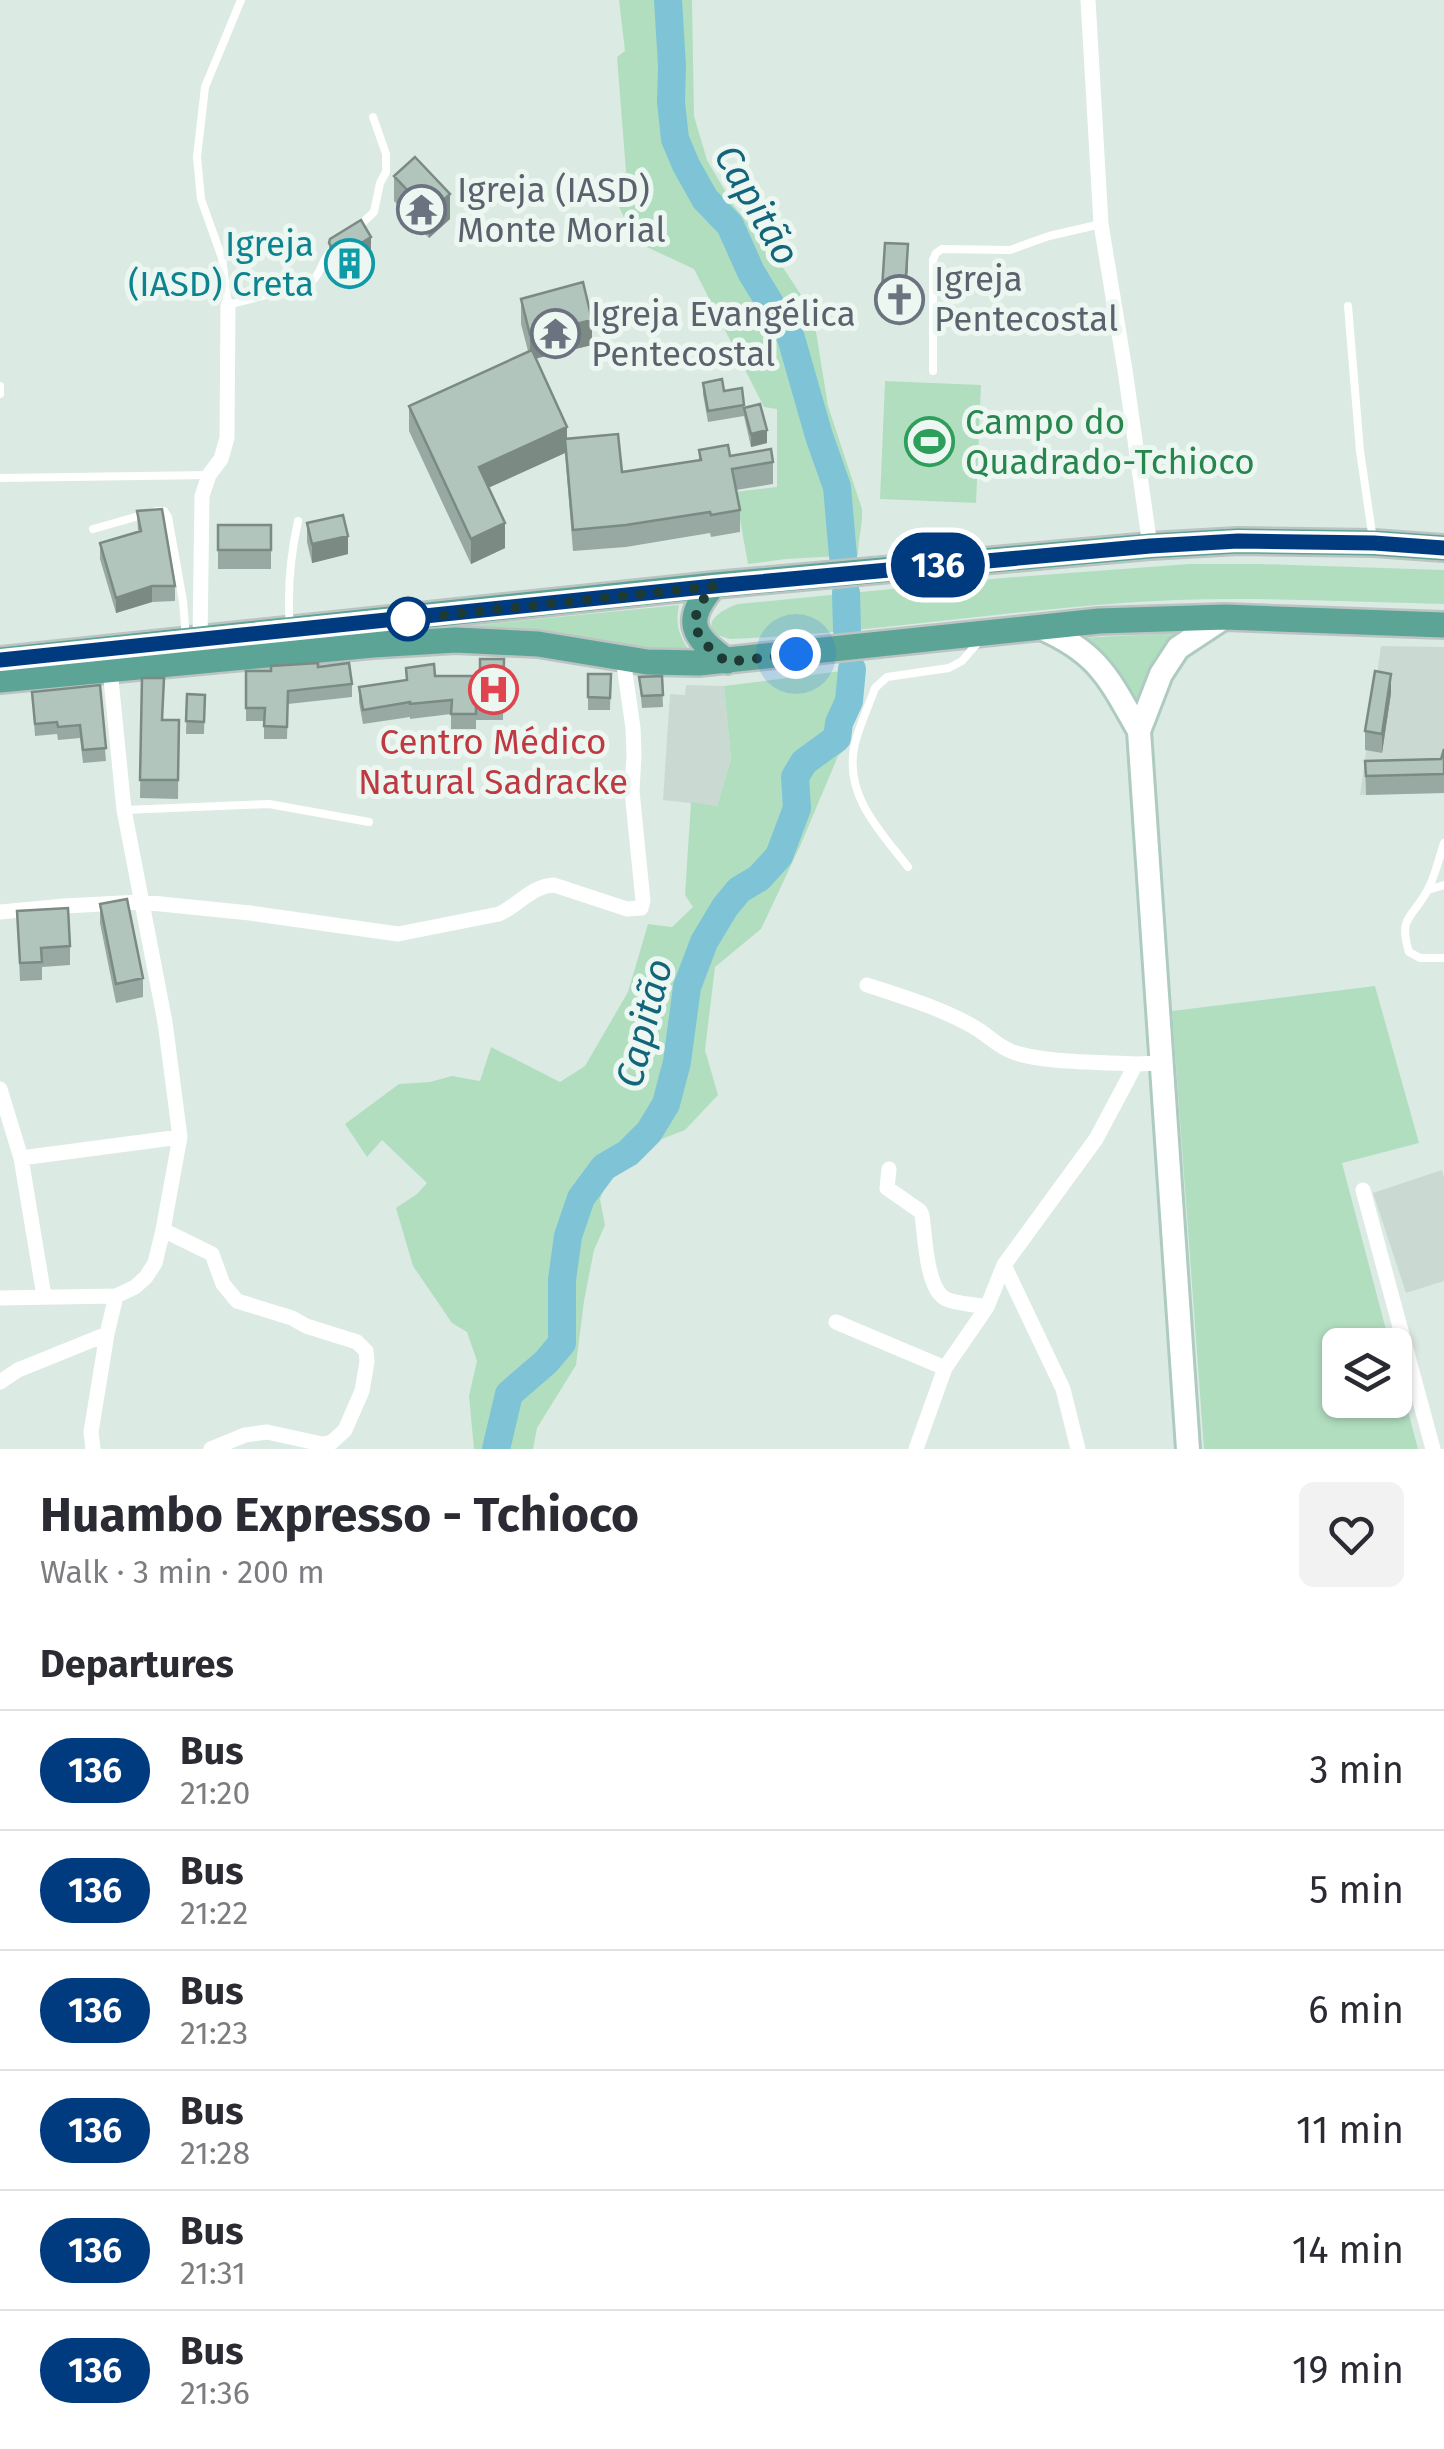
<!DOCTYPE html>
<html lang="en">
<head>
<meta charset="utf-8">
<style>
	:root { --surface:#fff; --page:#f2f2f3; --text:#2b2b33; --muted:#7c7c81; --line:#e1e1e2 }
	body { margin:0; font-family:"Fira Sans",sans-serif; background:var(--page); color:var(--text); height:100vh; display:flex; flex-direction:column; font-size:38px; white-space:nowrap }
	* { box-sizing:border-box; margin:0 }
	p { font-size:32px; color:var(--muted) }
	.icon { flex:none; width:55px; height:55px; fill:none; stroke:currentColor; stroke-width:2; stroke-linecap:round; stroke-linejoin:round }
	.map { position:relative; height:1449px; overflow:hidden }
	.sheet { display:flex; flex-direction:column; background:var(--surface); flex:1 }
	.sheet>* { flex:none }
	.badge { padding:0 20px; border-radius:32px; font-size:35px; line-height:65px }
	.buttons { position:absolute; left:1322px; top:1328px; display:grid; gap:20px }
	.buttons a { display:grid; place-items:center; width:90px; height:90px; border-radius:15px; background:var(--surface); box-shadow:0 2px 8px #0004; font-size:50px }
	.you { position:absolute; width:50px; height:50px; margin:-25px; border:8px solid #fff; border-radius:50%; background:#1a73e8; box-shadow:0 0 0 15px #1a73e833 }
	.map>.badge { position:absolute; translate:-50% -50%; box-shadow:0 0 0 5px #fff }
	h2 { padding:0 40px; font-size:38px; line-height:90px }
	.round { display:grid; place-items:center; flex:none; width:105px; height:105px; border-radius:15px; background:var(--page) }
	.head { display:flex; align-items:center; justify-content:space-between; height:170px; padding:0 40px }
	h1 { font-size:48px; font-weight:700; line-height:75px }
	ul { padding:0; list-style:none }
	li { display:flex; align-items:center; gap:30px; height:120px; padding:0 40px; border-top:2px solid var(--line) }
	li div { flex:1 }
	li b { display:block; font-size:38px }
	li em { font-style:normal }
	li .badge { min-width:110px; font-weight:700; text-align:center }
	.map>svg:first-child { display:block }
	.built { fill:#cadad3 }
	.green { fill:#b2dec0 }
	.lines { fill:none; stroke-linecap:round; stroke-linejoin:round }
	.river { stroke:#7ec4d6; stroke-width:28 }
	.secondary-casing { stroke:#aecbc2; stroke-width:28 }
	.primary-casing { stroke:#bbc4c2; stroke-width:30 }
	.lane { stroke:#fff; stroke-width:8 }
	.street { stroke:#fff; stroke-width:15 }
	.secondary { stroke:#fff; stroke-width:22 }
	.primary { stroke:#5ca495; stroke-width:25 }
	.wall { fill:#98a9a3 }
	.shaded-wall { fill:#7c8a84 }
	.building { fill:#b1c5bd; stroke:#7c8a84; stroke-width:2.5 }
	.line-casing { stroke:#fff; stroke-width:22 }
	.line { stroke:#003b80; stroke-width:15 }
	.walk { stroke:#1d3a34; stroke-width:10; stroke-dasharray:0 18 }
	.stop-dot { fill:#fff; stroke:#003b80; stroke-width:5 }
	.labels { text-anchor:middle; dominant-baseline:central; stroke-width:10; stroke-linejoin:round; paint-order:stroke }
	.worship-label { font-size:35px; fill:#5b616d; stroke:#edf7f2; text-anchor:start }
	.culture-label { font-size:35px; fill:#0d838f; stroke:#edf7f2; text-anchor:end }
	.leisure-label { font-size:35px; fill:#27864d; stroke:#edf7f2; text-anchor:start }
	.health-label { font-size:35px; fill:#be3a42; stroke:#edf7f2 }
	.water-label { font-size:38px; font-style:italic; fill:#13657b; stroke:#edf7f2 }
</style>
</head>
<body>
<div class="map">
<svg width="1444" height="1449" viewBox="0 0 1444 1449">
	<rect width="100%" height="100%" fill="#dceae4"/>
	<path class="built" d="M1381,646L1444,647V793L1360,795Z
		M686,685L724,686L731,759L717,806L663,800L670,694L685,695Z
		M1442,1170L1444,1178V1281L1406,1293L1373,1193Z"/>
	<path class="green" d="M619,0H692L694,116L707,160L734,206L776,257L813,313L828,406L862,509C863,525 858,539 858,555L786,559L748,564L735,492L777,487V409L764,407L694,269L636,242L619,207L617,177L626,172L617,57L625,51Z
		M885,381L981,385L976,503L880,499Z
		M1189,564H1260L1444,570V604C1355,602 1266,597 1177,600C1028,606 879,633 730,639C695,630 716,611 738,604L1003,578Z
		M679,605C675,625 679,636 691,653C654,651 618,643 581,637C537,630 493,629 448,628Z
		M1177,633C1156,658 1145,682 1138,713C1124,678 1111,659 1080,638Z
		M865,668L846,749L838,756L801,844L761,929L715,967L705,1050L718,1095L685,1130L649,1144L609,1174L600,1199L605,1225L594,1250L584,1301L576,1365L537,1428L533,1449H474L469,1396L477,1361L467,1332L452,1323L413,1266L396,1208L417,1194L427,1183L382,1140L367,1157L345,1124L399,1084L430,1082L452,1076L480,1081L491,1047L560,1082L585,1066L628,992L648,924L672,927L693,907L685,895L691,802L717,806L731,759L724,686Z
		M1375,986L1419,1143L1342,1163L1390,1345H1340V1400H1395V1362L1418,1449H1204L1172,1011Z"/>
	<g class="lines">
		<path class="river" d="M668,0L672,66L671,102L675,139L686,165L705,199L730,225L751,272L791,338L819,436L837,487L843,556
			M846,593L847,630
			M496,1449L509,1394L546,1362L562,1343V1280L568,1236L581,1198L604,1167L628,1153L649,1132L666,1104L677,1062L687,987L704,942L725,907L739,890L759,878L779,856L797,808L795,777L804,762L837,738L839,723L849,701L852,669"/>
		<defs>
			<path id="secondary" d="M1039,627C1098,652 1109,678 1139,731
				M1188,1449L1139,731L1161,674L1178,648L1225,617"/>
			<path id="primary" d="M714,585C683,620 691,636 727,661
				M0,660L714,585L1150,546L1238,541L1374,543L1444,548
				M0,680L373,645L456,640L538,644L647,662L699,663L1099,621L1225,617L1444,625"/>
		</defs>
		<use href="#secondary" class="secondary-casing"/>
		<use href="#primary" class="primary-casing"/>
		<path class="lane" d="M241,0L205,87L197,157L201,199L222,258L228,305L310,283C324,271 319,262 333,249
			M358,227L374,212L380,183L386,172V154L373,117
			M1348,306L1360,451L1373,540
			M933,371V260L936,253L942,249L1010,250L1049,236L1101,224
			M0,386V394
			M0,478L209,475
			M93,529L157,511H164L168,517L183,601L186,638
			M290,627C287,590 290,557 298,521
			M125,810L269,804L369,822
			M1444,843C1439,858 1435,877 1427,891C1412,919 1398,916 1409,952L1420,958H1444
			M908,867C881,832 845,797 854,748C858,728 868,708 875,688L887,677L949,668L962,661L980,640
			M1428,890L1444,885"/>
		<path class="street" d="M1088,0L1101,224L1125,370L1150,546
			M200,641L202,496L209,475L221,459L227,438L228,305
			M0,912L64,906L141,902L250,913L398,934L499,914C519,905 531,886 554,885L627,909L641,908L643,901L632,791L634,755L633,728L623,658
			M867,985C903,997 941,1008 974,1027C988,1035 998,1047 1013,1052C1042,1063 1103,1062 1136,1064
			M0,1089L21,1158L44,1296
			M21,1158L180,1137
			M889,1169L887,1188L920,1211L922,1215C925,1235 926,1289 946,1299C957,1304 974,1304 987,1307
			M1363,1190L1433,1449
			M163,1230L212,1254L223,1284L237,1301L292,1318L306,1326L357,1342L366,1351L367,1362L362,1391L345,1430L332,1442L322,1444L267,1432L245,1435L211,1449
			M1004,1265L1063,1389L1078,1449
			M0,1298L116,1296L135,1287L146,1277L155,1263L163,1230L180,1137L165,1022L124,810L110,669
			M836,1322L945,1368
			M0,1382L18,1370L107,1334L116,1296
			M93,1449L91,1432L107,1334
			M916,1449L945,1368L987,1307L1004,1265L1096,1139L1136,1064L1162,1063"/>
		<use href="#secondary" class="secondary"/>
		<use href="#primary" class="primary"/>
	</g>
	<path class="wall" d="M394,176L450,219L429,238L394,201Z
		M329,243L371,262L338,282L329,268Z
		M908,263L905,310L882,308V289Z
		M521,299L592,345L536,358L567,438L622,472L699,461V450L773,462V484L736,490L740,510V532L711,537L710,533L626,547L573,551L565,453L488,488L505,548L471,564L409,431V406L528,351L521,324Z
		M703,383L724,391L742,388L744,408L767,443L751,447L744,416L708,422L703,394Z
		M137,511L175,586V601L152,602L116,613L100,559V543L138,532Z
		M307,523L348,554L312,563L307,542Z
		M218,525H271V569H218Z
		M504,659L503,720H476V729H451V714L410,719V717L363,724L359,702V687L406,680V668L435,676H480Z
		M318,667L352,684V697L288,704L287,739H264V721H246V671H271Z
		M588,674H611L610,710H588Z
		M662,676L663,707L642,708L639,677Z
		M142,678L163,720H179L178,799L140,798Z
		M100,685L106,761L83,763L80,738L58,740L57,734L35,736L32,692Z
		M1391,693L1382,753L1365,750V731Z
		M187,694L205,695L204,734H186Z
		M1444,749V793L1366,795L1365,761L1441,759Z
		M100,904L143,978V997L116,1003L100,923Z
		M17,911L70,946V965L42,967V980L20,981Z"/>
	<path class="shaded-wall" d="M450,194V219L429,238V213Z
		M371,237V262L338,282V257Z
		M908,244V263L905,310V291Z
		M592,320V345L530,360V335Z
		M567,427V452L565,439V453L479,492V467Z
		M767,430V443L751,447V434Z
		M505,523V548L471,564V539Z
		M348,536V554L312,563V544Z
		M152,586V602L116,613V598Z
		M1391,674V693L1382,753V734Z"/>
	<path class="building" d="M415,157L450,194L429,213L394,176Z
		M361,220L371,237L338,257L329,243L330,239Z
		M885,243L908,244L905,291L882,289Z
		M583,282L592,320L530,335L521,299Z
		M532,350L567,427L479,467L505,523L471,539L409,406Z
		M722,379L724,391L742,388L744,405L708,411L703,383Z
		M760,404L767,430L751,434L744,408Z
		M618,434L622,472L701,460L699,450L728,445L730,456L771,449L773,462L732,469L740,510L711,515L710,512L626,525L573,530L565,439Z
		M162,509L175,586H152L116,598L100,543L141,531L137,511Z
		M343,515L348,536L312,544L307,523Z
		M218,525H271V550H218Z
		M480,659H504L503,706L476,705V714H451L452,700L410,704V702L363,710L359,687L407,680L406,668L434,664L435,676H480Z
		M318,663V667L349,663L352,684L288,691L287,727L264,726L265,708H246V671H271V666Z
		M1375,671L1391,674L1382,734L1365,731Z
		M588,674H611L610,698L588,697Z
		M662,676L663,695L642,696L639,677Z
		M142,678H164L162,720H179L178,780H140Z
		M100,685L106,748L83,750L80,725L58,727L57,722L35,724L32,692Z
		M187,694L205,695L204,722L186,721Z
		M1444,749V774L1366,776L1365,761L1441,759Z
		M127,899L143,978L116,984L100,904Z
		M68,908L70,946L41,948L42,962L20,963L17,911Z"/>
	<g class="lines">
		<defs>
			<path id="line" d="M0,660L714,586L1150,546L1238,541L1374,543L1444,548"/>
		</defs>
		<use href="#line" class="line-casing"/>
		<use href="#line" class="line"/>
		<path class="walk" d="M408,619L714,586C684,619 692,637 727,662L796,654"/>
	</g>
	<defs>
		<symbol id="temple-ring" viewBox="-11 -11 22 22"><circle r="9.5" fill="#edf7f2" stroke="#6b7280" stroke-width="1.5"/><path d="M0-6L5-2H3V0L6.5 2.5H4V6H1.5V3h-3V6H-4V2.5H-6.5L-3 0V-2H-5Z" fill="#6b7280"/></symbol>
		<symbol id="building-ring" viewBox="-11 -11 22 22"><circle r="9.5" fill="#edf7f2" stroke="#0f9aa8" stroke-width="1.5"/><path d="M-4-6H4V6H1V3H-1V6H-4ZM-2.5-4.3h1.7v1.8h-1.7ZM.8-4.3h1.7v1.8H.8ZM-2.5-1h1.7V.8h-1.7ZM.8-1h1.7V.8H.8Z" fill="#0f9aa8"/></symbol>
		<symbol id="church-ring" viewBox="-11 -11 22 22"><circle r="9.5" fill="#edf7f2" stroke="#6b7280" stroke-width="1.5"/><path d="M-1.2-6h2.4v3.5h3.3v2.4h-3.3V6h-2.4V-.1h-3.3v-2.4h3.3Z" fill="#6b7280"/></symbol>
		<symbol id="stadium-ring" viewBox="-11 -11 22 22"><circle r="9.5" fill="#edf7f2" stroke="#2e9e5b" stroke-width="1.5"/><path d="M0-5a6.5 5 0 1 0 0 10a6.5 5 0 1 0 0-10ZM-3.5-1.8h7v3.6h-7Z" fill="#2e9e5b"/></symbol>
		<symbol id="hospital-ring" viewBox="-11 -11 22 22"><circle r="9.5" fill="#edf7f2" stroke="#e0444e" stroke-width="1.5"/><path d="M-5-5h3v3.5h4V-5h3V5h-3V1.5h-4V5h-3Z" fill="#e0444e"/></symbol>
	</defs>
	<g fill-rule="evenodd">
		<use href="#temple-ring" x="394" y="182" width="55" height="55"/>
		<use href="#building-ring" x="322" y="236" width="55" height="55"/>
		<use href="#church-ring" x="872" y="272" width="55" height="55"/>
		<use href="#temple-ring" x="528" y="306" width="55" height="55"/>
		<use href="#stadium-ring" x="902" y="414" width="55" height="55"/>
		<use href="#hospital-ring" x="466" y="662" width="55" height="55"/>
	</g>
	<circle class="stop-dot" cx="408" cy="619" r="20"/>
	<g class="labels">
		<g class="worship-label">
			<text x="457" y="190">Igreja (IASD)<tspan x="457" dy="40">Monte Morial</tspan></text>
			<text x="934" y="279">Igreja<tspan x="934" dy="40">Pentecostal</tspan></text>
			<text x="591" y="314">Igreja Evangélica<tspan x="591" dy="40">Pentecostal</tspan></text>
		</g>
		<g class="culture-label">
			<text x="314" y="244">Igreja<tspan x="314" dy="40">(IASD) Creta</tspan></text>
		</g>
		<g class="leisure-label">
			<text x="965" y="422">Campo do<tspan x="965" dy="40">Quadrado-Tchioco</tspan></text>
		</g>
		<g class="health-label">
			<text x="493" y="742">Centro Médico<tspan x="493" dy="40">Natural Sadracke</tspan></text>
		</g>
		<g class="water-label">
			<text transform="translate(757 205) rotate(60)">Capitão</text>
			<text transform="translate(644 1023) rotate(-76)">Capitão</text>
		</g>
	</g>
</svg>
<div class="buttons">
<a><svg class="icon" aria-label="layers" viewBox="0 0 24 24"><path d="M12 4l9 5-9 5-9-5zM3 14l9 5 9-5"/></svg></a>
</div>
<div class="you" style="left:796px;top:654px"></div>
<b class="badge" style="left:938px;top:565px;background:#003b80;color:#fff">136</b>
</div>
<section class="sheet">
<div class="head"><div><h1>Huambo Expresso - Tchioco</h1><p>Walk · 3 min · 200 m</p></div><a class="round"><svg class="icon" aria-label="heart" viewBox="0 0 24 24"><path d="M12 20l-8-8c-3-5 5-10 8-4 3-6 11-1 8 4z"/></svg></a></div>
<h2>Departures</h2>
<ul>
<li><span class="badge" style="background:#003b80;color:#fff">136</span><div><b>Bus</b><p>21:20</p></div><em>3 min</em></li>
<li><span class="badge" style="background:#003b80;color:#fff">136</span><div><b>Bus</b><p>21:22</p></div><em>5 min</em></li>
<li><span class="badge" style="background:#003b80;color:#fff">136</span><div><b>Bus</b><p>21:23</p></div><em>6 min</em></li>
<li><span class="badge" style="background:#003b80;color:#fff">136</span><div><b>Bus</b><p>21:28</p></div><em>11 min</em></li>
<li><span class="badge" style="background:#003b80;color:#fff">136</span><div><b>Bus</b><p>21:31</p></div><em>14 min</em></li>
<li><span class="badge" style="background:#003b80;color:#fff">136</span><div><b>Bus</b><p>21:36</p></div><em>19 min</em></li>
</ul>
</section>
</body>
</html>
